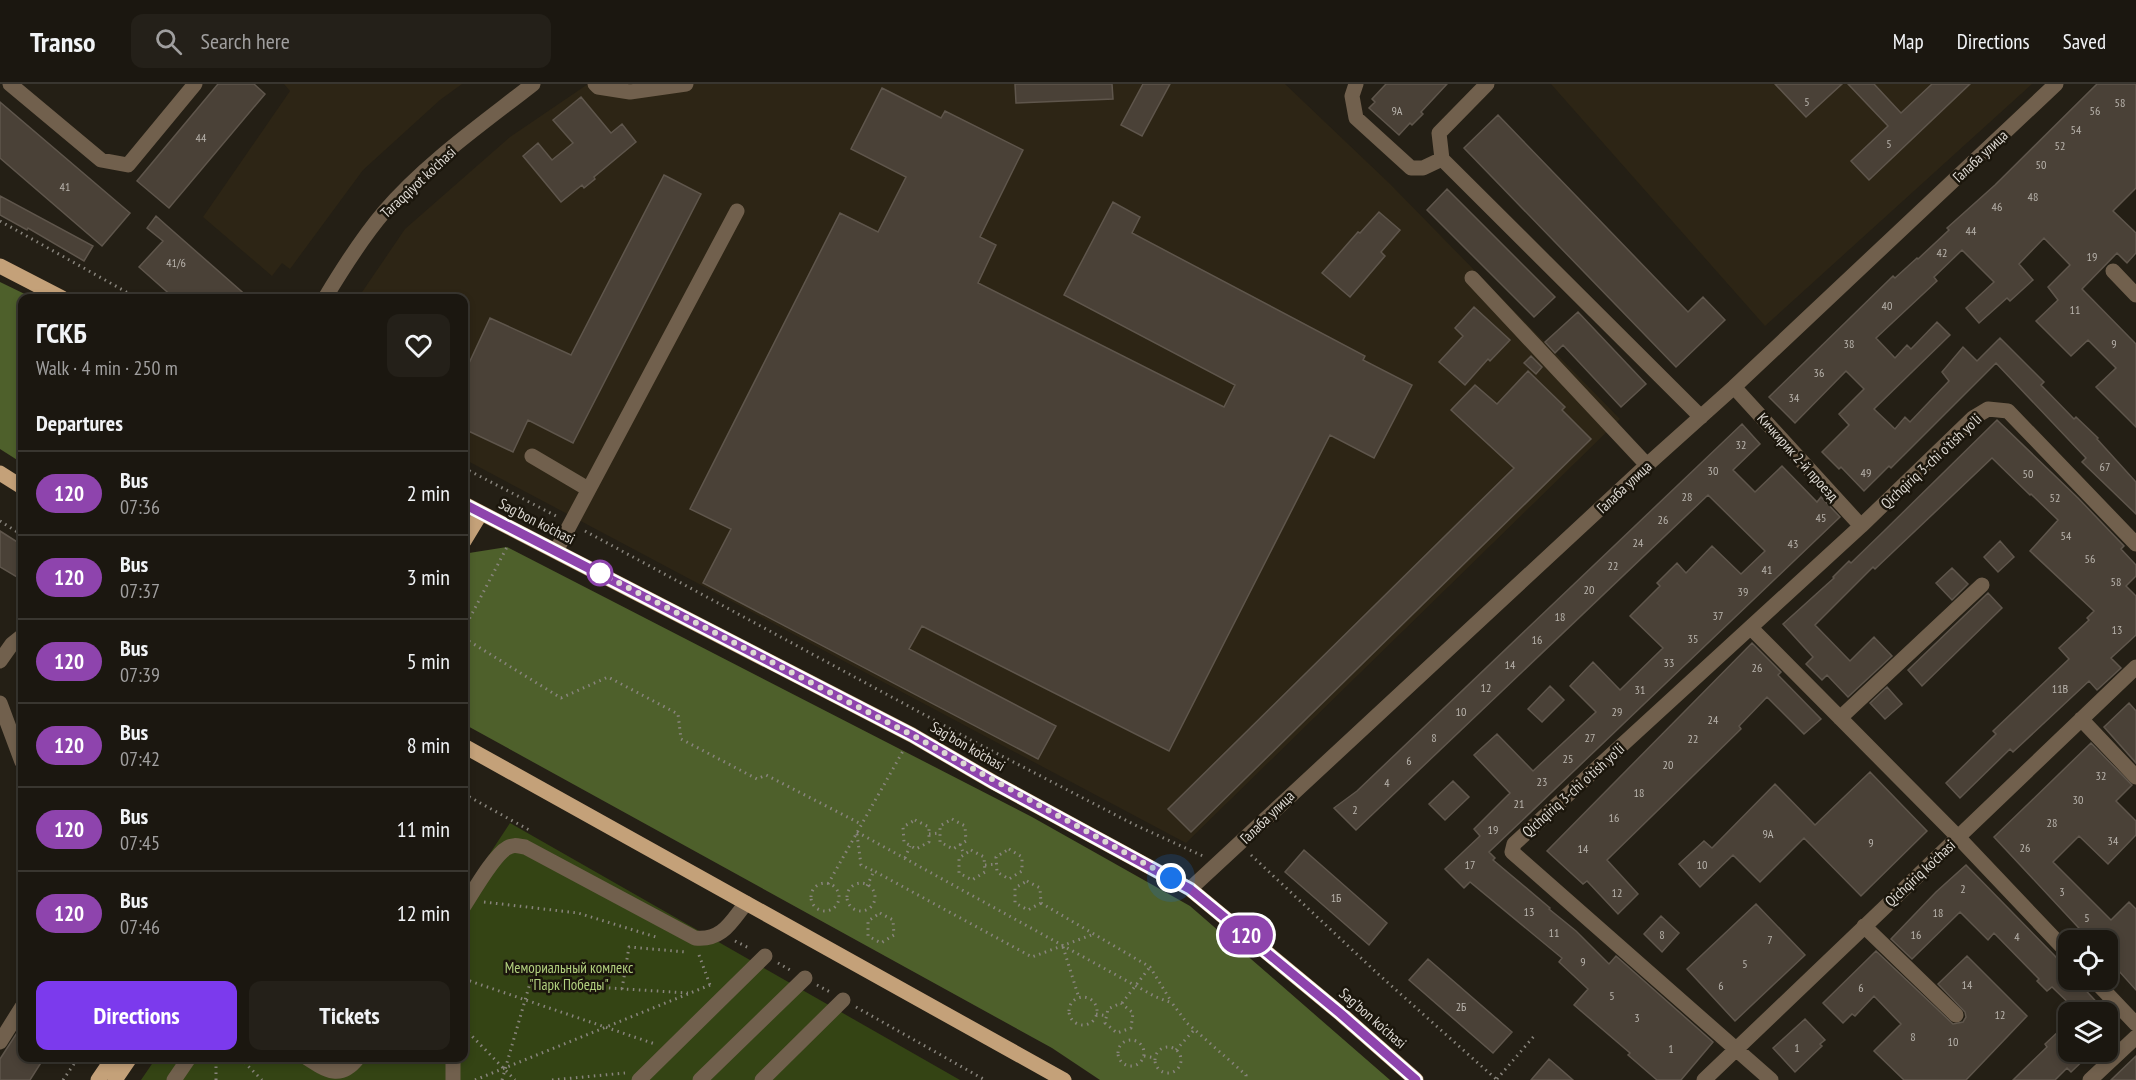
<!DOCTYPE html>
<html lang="en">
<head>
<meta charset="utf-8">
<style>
	:root { --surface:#1b1710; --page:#242019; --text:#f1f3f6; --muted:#a09f9f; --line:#393630; --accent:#7c3aed }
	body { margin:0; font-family:"PT Sans Narrow",sans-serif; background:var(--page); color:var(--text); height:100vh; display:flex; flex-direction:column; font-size:22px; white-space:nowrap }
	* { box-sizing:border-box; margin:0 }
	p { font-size:20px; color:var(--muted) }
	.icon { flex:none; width:33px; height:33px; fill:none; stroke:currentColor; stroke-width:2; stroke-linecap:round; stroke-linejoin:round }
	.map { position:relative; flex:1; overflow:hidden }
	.panel { position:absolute; left:18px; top:210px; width:450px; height:768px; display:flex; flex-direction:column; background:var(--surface); border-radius:12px; box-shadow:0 3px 9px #0003,0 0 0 2px var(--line) }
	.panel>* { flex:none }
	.badge { padding:0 12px; border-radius:20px; font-size:21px; line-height:39px }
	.tools { position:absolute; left:2058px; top:846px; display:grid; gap:12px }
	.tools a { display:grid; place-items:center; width:60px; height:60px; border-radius:12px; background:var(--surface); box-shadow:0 3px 9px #0003,0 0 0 2px var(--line); font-size:30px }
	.you { position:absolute; width:30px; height:30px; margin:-15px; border:4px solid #fff; border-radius:50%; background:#1a73e8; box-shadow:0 0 0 9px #1a73e833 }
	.map>.badge { position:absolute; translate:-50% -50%; box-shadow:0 0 0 3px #fff }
	h2 { padding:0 18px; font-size:22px; line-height:54px }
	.round { display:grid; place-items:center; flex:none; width:63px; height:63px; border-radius:12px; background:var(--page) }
	.head { display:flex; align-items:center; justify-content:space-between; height:102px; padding:0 18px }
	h1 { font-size:28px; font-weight:800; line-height:45px }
	.button { display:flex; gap:12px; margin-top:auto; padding:12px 18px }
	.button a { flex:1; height:69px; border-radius:12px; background:var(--accent); color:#fff; font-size:24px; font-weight:800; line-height:69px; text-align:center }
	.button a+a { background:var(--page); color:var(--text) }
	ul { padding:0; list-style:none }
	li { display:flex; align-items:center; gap:18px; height:84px; padding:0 18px; border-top:2px solid var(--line) }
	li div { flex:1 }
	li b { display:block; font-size:22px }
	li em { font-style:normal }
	li .badge { min-width:66px; font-weight:700; text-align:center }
	header { display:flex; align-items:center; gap:36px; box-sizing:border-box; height:84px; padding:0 30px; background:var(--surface); border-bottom:2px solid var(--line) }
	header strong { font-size:28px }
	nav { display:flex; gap:33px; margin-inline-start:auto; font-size:21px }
	.search { width:420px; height:54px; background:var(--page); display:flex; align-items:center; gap:15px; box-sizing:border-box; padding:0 21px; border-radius:12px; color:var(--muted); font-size:22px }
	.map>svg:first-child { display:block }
	.built { fill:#2d2515 }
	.green { fill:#344414 }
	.forest { fill:#4e602b }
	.building { fill:#4a4137; stroke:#5f564c; stroke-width:1.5 }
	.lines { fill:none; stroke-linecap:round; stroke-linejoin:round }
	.path { stroke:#88847c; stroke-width:3; stroke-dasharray:1.5 4.5; stroke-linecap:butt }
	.minor { stroke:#71604d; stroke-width:15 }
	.major { stroke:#c4a179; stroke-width:15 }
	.line-casing { stroke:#fff; stroke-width:14 }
	.line { stroke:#8e44ad; stroke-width:9 }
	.walk { stroke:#ddd9d3; stroke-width:6; stroke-dasharray:0 10.8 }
	.stop-dot { fill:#fff; stroke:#8e44ad; stroke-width:3 }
	.labels { text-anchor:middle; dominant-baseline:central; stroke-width:5; stroke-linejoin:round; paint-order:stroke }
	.number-label { font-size:12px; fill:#b8b3ac }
	.street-label { font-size:15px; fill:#ddd9d3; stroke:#1b160c }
	.park-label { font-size:15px; fill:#b2d07f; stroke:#1b160c }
</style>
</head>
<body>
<header>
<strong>Transo</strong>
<div class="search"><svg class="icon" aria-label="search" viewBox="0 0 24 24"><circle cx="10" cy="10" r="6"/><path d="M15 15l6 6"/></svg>Search here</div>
<nav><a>Map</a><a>Directions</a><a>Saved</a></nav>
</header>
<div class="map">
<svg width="2136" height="996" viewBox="0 0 2136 996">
	<rect width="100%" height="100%" fill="#241f15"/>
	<path class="built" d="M284,0H462L440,16L363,86L290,185L282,179L272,192L203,133L290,7Z
		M588,0H1285L1390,100L1620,335L1186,759L464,375V214H358L405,145L510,53Z
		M1551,0H2032L1765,242Z"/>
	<path class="green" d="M510,739L960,996H141L156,974H324L333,980L342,981L352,974H464V809Z"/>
	<path class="forest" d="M0,198L33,214H22V379L0,365Z
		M507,463L1032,733L1190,822L1390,996H1100L1052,964L464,640V479L469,469Z"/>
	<path class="building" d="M218,0H254L265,10L169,124L137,97Z
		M1015,0H1112L1113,15L1016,19Z
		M1143,0H1170L1142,52L1121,41Z
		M1386,0H1447L1421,28L1423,30L1412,41L1410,39L1399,51L1369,24L1375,18L1372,15Z
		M1775,0H1842L1806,33Z
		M1848,0H1874L1901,29L1932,0H1970L1869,96L1851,77L1888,42Z
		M2097,0H2136V104L2113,127L2136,149V169L2127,179L2117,169L2082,205L2136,260V343L2096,303L2116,284L2088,256L2071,272L2036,237L2058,216L2048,203L2070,181L2044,154L2019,180L2033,196L2010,217L2007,214L1979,239L1966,224L1994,198L1962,166L1934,193L1937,197L1876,254L1895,274L1907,261L1911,265L1937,238L1950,251L1874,325L1895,345L1905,333L1910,338L1949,297L1942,288L1963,263L1977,277L2000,254L2044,298L2041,301L2074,335L2076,333L2098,354L2097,355L2136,398V430L2082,378L2086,374L1996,279L1891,384L1889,382L1864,407L1841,383L1839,385L1822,368L1849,341L1839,330L1864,305L1846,287L1795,339L1769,313L1893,192L1895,194L1917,174L1918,175L1949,146L1947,144L1995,101Z
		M882,4L941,34L945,27L1023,66L980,153L996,161L978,199L1224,323L1235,301L1064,211L1113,118L1140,133L1132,149L1365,272L1363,276L1412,301L1374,374L1330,351L1169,667L922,542L909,565L1056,642L1038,675L703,499L731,445L690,425L840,129L878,148L906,93L851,65Z
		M581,13L611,49L622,40L636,58L594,93L595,95L584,104L582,101L561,118L523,72L538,59L552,76L573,59L553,36Z
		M0,18L130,129L102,162L0,74Z
		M1498,31L1688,228L1703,213L1725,236L1676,283L1464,64Z
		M664,91L701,110L573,359L528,336L513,368L464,345V290L490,234L571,271Z
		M1447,105L1555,213L1534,233L1427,126Z
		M0,112L93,162L84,177L28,144L27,146L0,131Z
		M1379,128L1400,146L1381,168L1385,172L1350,213L1322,189L1358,148L1360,149Z
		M156,132L166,141L249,214H174L139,183L163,157L147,144Z
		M1474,223L1510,256L1490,277L1488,275L1465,301L1439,278L1463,252L1455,244Z
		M1578,228L1646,300L1621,323L1563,261L1555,269L1545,258Z
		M1531,272L1542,283L1536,290L1524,279Z
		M1528,287L1565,323L1562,326L1591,355L1191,748L1168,725L1514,384L1451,326L1475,301L1497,320Z
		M1997,336L2078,414L2124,462L2121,465L2136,481V492L2126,502L2136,512V551L2111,574L2121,584L2097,606L2089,597L2013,668L2010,665L1960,714L1946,699L1996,650L1993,647L2069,575L2059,564L2089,536L2087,534L2094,527L2030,467L2058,436L2031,410L2030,411L1992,374L1875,485L1873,483L1815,541L1850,577L1874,553L1892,572L1848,613L1827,591L1822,596L1806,580L1813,573L1783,540L1834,494L1833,493L1849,477L1851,479L1884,447Z
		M1742,340L1760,360L1733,386L1755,408L1782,382L1817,418L1821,413L1840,433L1489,768L1495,774L1493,776L1550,824L1549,825L1576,847L1609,880L1616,872L1713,958L1681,996H1657L1628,971L1630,969L1574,921L1588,905L1559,878L1562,874L1470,798L1464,804L1445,785L1480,752L1474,745L1510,709L1474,671L1497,650L1533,687L1596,628L1570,602L1593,578L1620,606L1663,564L1630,532L1660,502L1657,499L1677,479L1686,489L1712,462L1741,490L1765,467L1708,411L1356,746L1334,724L1357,707Z
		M0,447L22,461V496L0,483Z
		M2000,457L2014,473L1998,488L1984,473Z
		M1952,484L1968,500L1952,516L1936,499Z
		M1988,509L2002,524L1922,602L1908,586Z
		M1752,559L1781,588L1778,591L1821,635L1804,650L1767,613L1739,642L1741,645L1607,776L1638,810L1618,830L1587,797L1583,800L1547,767Z
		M1550,602L1564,616L1542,638L1528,625Z
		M1887,603L1902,620L1885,635L1870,619Z
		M2129,619L2136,627V679L2104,643Z
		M2091,659L2132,701L2116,717L2136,737V751L2108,780L2079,752L2053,778L2111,836L2129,818L2136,825V906L2108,875V856H2090L1994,753Z
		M1870,688L1927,747L1861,812L1804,754L1760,798L1733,771L1700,803L1679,780L1704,757L1712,764L1775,700L1815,741Z
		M1453,697L1469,713L1445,736L1429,720Z
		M1304,766L1387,839L1369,861L1285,788Z
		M1966,781L2055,872L2068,888V896H2076L2106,928H2078L2052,903L2047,907L2037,897L2039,895L1994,849L1988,856L1960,828L1912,875L1891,855L1936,808Z
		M1756,820L1805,871L1735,937L1687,885Z
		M1661,832L1679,849L1662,868L1644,850Z
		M1876,867L1953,940L1963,938L1966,933L1965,928L1938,900L1967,872L2027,932L1966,996H1904L1874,967L1901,940L1874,912L1855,932L1852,930L1843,939L1823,919Z
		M1428,875L1512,948L1493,969L1409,896Z
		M1805,935L1825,956L1820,960L1822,962L1795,988L1773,964Z
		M22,941V974H44L30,996H0V975Z
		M2061,945L2068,953V968H2092L2071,988L2067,984L2055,996H2013L2047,963L2045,960Z
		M2136,972V996H2111Z
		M1549,975L1573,996H1531Z"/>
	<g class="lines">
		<path class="path" d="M0,137L137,214
			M464,384L558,433
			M0,437L22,451
			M585,447L971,656L1135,741L1203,772
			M464,545L507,463
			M464,554L561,614L608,593L678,630L681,655L757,695L766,691L861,740
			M464,710L531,747
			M952,735L965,742L966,757L953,765L940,758V742Z
			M915,736L929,743V758L916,765L904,758L903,743Z
			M857,748L1156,913L1172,919L1187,939L1246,991V996
			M857,750L861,781L874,787
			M929,750L940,749
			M960,760L964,771
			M1009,765L1022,773V787L1009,795L997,788L996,773Z
			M971,766L984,773L985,788L972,796L959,789V774Z
			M1251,771L1377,889L1497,996
			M905,774L910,762
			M985,781L997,780
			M1027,797L1040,804L1041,819L1028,826L1015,819V804Z
			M847 813a14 14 0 1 1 28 0a14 14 0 1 1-28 0Z
			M811 813a14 14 0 1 1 28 0a14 14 0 1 1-28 0Z
			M828,800L903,667
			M867,802L874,787L1032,873L1094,850
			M484,818L578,829L656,853
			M1041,819L1150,883L1171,917
			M880,829L893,836L894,851L881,859L868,852V837Z
			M735,857L751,865
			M1063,863L1079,914
			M699,871L710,901
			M778,879L790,886
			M464,895L655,960
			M817,901L830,908
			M622,905L629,863L686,868
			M1069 927a14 14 0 1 1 28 0a14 14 0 1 1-28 0Z
			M1121,919L1133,929L1131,944L1117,949L1105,939L1108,925Z
			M1122,919L1150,883
			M856,923L985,996
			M1096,930L1107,932
			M464,944L515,996
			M1118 969a13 13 0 1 1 26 0a13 13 0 1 1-26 0Z
			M1155 976a13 13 0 1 1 26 0a13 13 0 1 1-26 0Z
			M1176,966L1194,946
			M1144,972L1155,974
			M240,974L262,996
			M1497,995L1535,951
			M63,996L78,974
			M216,996V974
			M475,996L710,901L712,903
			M502,996L530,899L688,909
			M552,996L625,989"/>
		<path class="minor" d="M10,0L101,76L128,81L195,0
			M595,0L598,3L630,8L686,0
			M1356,0L1352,12L1356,34L1411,84H1423L1442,75L1701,333
			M1442,75L1439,49L1487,0
			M2113,187L2136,211
			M1472,194L1647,381
			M325,214C343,184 361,155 384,128C426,79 482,40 533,0
			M1734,303L1861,442
			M532,372L588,405
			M556,467L737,127
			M1751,544L1958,753L2068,869
			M0,577L12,560L22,552
			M0,619L22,678
			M1840,634L1982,501
			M2081,635L2136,693
			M1190,805L1647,381L1734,303L2056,0
			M464,822C473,808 494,771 507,764C514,760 518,762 525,763L695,854C722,857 731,838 746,819
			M1864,842L1956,931
			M2094,896L2136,940
			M0,958L22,923
			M307,974C327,987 341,996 358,974
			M174,996L189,974
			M453,996V974
			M639,996L765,872
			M700,996L805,894
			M762,996L843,916
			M1704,996L2136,583
			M1771,996L1512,768L1514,760L1861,442L1973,334L1988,325L2008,327L2136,460
			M2090,996L2136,953"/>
		<path class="major" d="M0,182L62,214
			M0,389L22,403
			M464,420L912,651L993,698L1190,805L1341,930L1416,996
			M464,457L481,429
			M464,662L1064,996
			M98,996L113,974
			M115,996L130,974"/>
	</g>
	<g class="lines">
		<defs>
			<path id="line" d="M464,420L912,651L993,698L1190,805L1341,930L1416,996"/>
		</defs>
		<use href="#line" class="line-casing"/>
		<use href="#line" class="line"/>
		<path class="walk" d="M600,489L912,651L1171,794"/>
	</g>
	<circle class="stop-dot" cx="600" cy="489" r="12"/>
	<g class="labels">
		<g class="number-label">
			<text x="1807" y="17">5</text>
			<text x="2120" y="18">58</text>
			<text x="1397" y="26">9A</text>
			<text x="2095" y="26">56</text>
			<text x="2076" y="45">54</text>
			<text x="201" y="53">44</text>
			<text x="1889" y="59">5</text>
			<text x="2060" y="61">52</text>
			<text x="2041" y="80">50</text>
			<text x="65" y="102">41</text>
			<text x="2033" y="112">48</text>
			<text x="1997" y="122">46</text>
			<text x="1971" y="146">44</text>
			<text x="1942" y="168">42</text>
			<text x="2092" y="172">19</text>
			<text x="176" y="178">41/6</text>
			<text x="1887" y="221">40</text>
			<text x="2075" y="225">11</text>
			<text x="1849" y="259">38</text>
			<text x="2114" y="259">9</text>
			<text x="1819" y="288">36</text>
			<text x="1794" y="313">34</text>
			<text x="1741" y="360">32</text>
			<text x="2105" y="382">67</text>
			<text x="1713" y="386">30</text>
			<text x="1866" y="388">49</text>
			<text x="2028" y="389">50</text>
			<text x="1687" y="412">28</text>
			<text x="2055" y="413">52</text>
			<text x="1821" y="433">45</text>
			<text x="1663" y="435">26</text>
			<text x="2066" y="451">54</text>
			<text x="1638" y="458">24</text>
			<text x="1793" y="459">43</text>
			<text x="2090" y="474">56</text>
			<text x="1613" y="481">22</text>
			<text x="1767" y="485">41</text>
			<text x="2116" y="497">58</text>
			<text x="1589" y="505">20</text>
			<text x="1743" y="507">39</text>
			<text x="1718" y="531">37</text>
			<text x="1560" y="532">18</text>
			<text x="2117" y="545">13</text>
			<text x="1693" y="554">35</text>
			<text x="1537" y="555">16</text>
			<text x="1669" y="578">33</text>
			<text x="1510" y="580">14</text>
			<text x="1757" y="583">26</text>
			<text x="1486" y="603">12</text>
			<text x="2060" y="604">11В</text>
			<text x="1640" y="605">31</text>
			<text x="1461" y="627">10</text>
			<text x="1617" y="627">29</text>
			<text x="1713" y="635">24</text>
			<text x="1434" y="653">8</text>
			<text x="1590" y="653">27</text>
			<text x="1693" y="654">22</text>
			<text x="1568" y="674">25</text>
			<text x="1409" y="676">6</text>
			<text x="1668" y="680">20</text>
			<text x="2101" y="691">32</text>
			<text x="1542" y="697">23</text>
			<text x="1387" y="698">4</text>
			<text x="1639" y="708">18</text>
			<text x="2078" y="715">30</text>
			<text x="1519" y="719">21</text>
			<text x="1355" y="725">2</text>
			<text x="1614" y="733">16</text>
			<text x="2052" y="738">28</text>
			<text x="1493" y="745">19</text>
			<text x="1768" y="749">9A</text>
			<text x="2113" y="756">34</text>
			<text x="1871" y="758">9</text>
			<text x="2025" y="763">26</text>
			<text x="1583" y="764">14</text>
			<text x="1470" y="780">17</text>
			<text x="1702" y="780">10</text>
			<text x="1963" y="804">2</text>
			<text x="2062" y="807">3</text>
			<text x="1617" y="808">12</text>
			<text x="1336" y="813">1Б</text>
			<text x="1529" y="827">13</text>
			<text x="1938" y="828">18</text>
			<text x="2087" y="833">5</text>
			<text x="1554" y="848">11</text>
			<text x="1662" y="850">8</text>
			<text x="1916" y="850">16</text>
			<text x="2017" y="852">4</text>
			<text x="1770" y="855">7</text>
			<text x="1583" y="877">9</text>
			<text x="1745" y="879">5</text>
			<text x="1967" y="900">14</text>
			<text x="1721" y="901">6</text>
			<text x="1861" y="903">6</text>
			<text x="1612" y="911">5</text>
			<text x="1461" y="922">2Б</text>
			<text x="2000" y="930">12</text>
			<text x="1637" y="933">3</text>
			<text x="1913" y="952">8</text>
			<text x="1953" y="957">10</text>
			<text x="1797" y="963">1</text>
			<text x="1671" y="964">1</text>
		</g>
		<g class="street-label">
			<text transform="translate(1980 72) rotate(-43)">Галаба улица</text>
			<text transform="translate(418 98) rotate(-43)">Taraqqiyot ko'chasi</text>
			<text transform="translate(1798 373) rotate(48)">Кичкирик 2-й проезд</text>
			<text transform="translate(1931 377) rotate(-43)">Qichqiriq 3-chi o'tish yo'li</text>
			<text transform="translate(1624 403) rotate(-43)">Галаба улица</text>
			<text transform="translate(537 437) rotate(27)">Sag’bon ko’chasi</text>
			<text transform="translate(968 662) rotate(30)">Sag’bon ko’chasi</text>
			<text transform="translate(1573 706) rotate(-42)">Qichqiriq 3-chi o'tish yo'li</text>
			<text transform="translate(1267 733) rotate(-44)">Галаба улица</text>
			<text transform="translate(1920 789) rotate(-43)">Qichqiriq ko'chasi</text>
			<text transform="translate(1373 934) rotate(41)">Sag’bon ko’chasi</text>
		</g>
		<g class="park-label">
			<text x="569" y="883">Мемориальный комлекс<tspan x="569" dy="17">"Парк Победы"</tspan></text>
		</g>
	</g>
</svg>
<div class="tools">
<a><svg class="icon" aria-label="locate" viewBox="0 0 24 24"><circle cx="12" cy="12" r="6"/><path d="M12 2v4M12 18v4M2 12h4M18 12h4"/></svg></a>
<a><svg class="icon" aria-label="layers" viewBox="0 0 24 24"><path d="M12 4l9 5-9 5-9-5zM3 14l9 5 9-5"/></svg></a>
</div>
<div class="you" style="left:1171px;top:794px"></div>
<b class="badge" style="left:1246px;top:851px;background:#8e44ad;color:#fff">120</b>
<section class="panel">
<div class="head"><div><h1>ГСКБ</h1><p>Walk · 4 min · 250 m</p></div><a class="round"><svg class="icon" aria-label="heart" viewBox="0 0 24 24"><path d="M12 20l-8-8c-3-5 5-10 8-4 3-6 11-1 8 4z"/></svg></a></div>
<h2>Departures</h2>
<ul>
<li><span class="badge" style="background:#8e44ad;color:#fff">120</span><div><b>Bus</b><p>07:36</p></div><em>2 min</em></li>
<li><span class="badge" style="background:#8e44ad;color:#fff">120</span><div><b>Bus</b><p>07:37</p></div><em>3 min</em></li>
<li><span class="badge" style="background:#8e44ad;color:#fff">120</span><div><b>Bus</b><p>07:39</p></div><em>5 min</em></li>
<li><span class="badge" style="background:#8e44ad;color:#fff">120</span><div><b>Bus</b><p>07:42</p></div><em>8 min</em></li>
<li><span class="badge" style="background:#8e44ad;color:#fff">120</span><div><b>Bus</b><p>07:45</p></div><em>11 min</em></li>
<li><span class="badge" style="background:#8e44ad;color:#fff">120</span><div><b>Bus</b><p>07:46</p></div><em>12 min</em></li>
</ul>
<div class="button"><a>Directions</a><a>Tickets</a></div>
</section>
</div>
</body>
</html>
